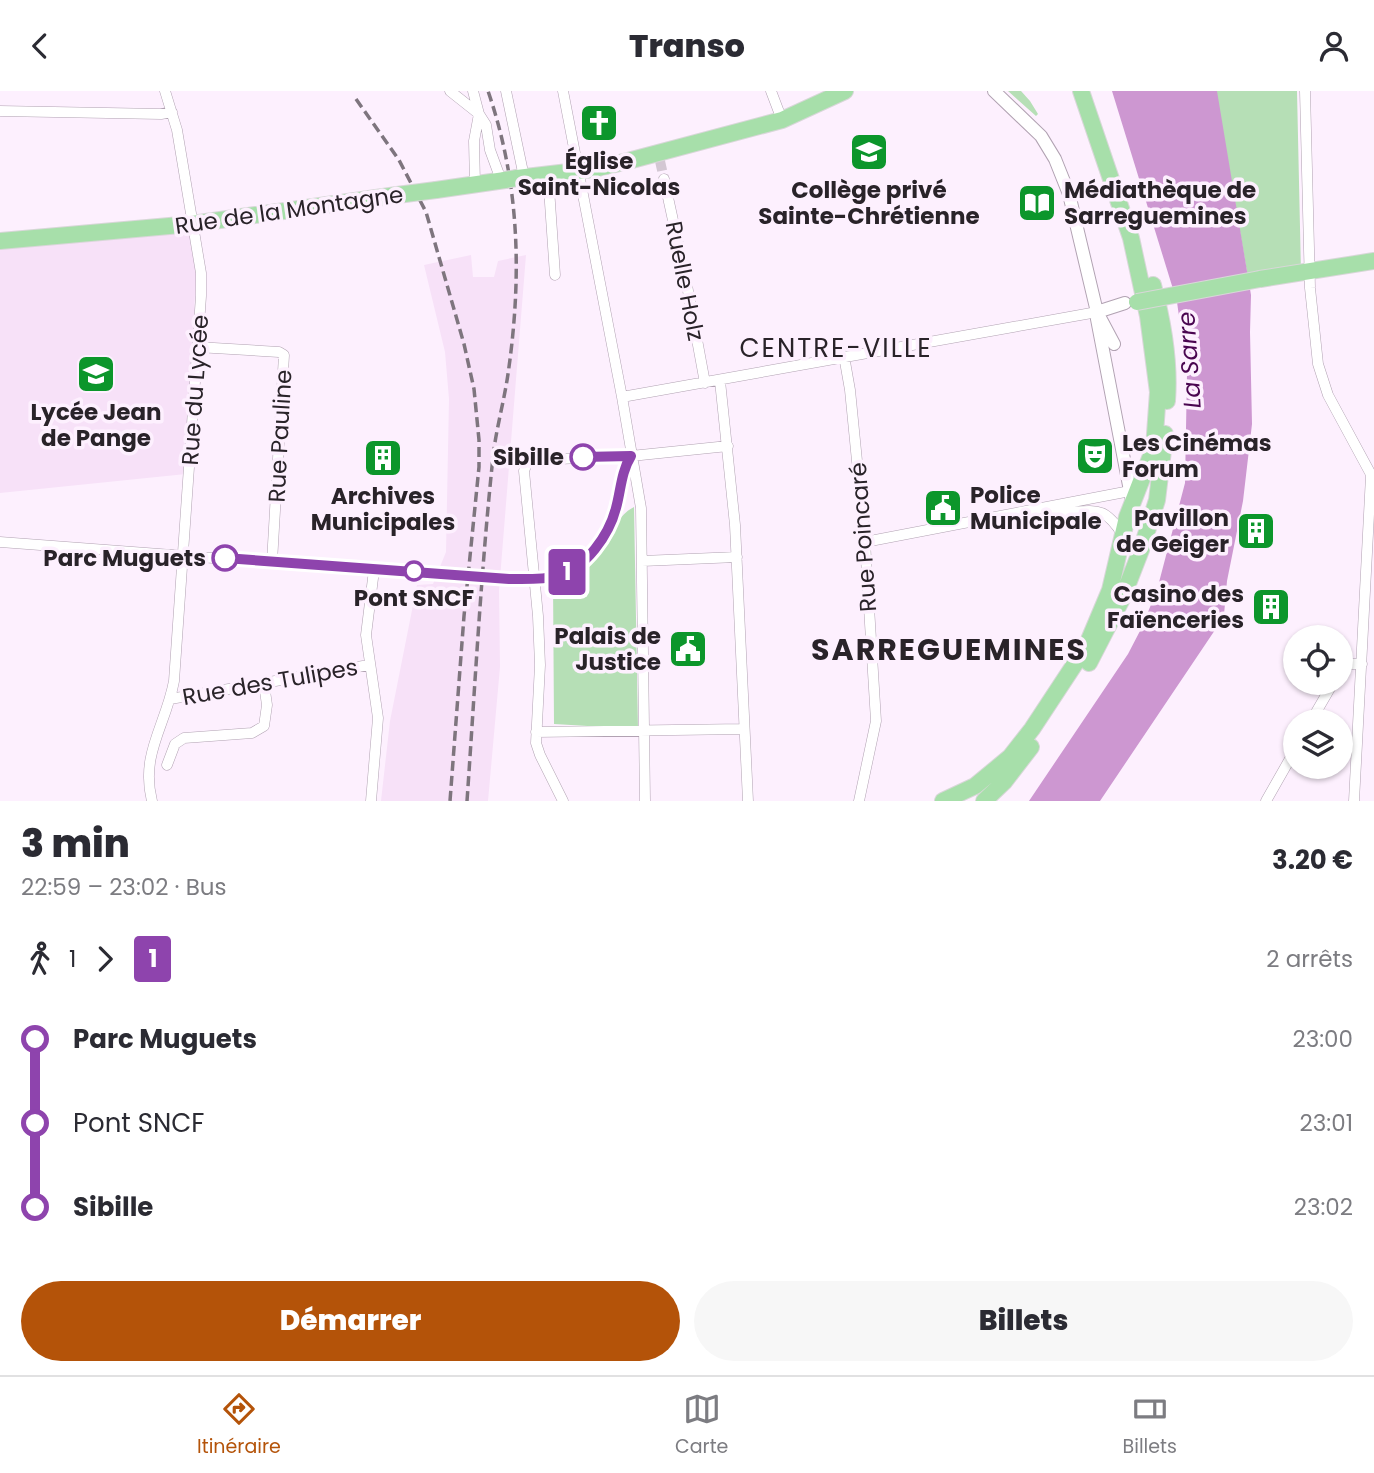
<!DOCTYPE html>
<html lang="fr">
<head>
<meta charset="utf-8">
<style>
	:root { --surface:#fff; --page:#f7f7f7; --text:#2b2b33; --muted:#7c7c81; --line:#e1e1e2; --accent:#b45309 }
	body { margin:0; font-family:Poppins,sans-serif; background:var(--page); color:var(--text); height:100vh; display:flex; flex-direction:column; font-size:26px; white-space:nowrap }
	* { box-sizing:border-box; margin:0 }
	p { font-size:23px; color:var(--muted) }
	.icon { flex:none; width:38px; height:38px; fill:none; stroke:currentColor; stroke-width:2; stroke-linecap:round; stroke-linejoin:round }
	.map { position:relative; height:710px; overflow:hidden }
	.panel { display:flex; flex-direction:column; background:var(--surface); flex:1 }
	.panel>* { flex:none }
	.badge { padding:0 14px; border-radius:5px; font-size:24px; line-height:46px }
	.controls { position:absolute; left:1283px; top:534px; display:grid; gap:14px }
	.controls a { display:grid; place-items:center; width:70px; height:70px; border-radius:50%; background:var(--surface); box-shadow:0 2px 5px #0004; font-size:35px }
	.map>.badge { position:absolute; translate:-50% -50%; box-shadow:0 0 0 4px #fff }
	.legs { display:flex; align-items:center; gap:10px; height:77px; padding:0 21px; font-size:23px }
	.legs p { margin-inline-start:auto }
	.headline { display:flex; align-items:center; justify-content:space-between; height:119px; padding:0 21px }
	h1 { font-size:38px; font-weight:800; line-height:52px }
	.action { display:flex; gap:14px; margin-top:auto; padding:14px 21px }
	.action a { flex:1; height:80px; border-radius:42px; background:var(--accent); color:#fff; font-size:28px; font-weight:800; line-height:80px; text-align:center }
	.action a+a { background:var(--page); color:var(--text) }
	ul { padding:0 21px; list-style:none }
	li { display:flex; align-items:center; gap:24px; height:84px; font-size:26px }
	li i { display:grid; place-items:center; width:10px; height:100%; margin:0 9px; background:currentColor }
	li i::after { content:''; width:18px; height:18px; margin:-9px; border:5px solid; border-radius:50%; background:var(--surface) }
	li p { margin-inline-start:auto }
	li:first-child i { background:linear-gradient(#0000 50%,currentColor 0) }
	li:last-child i { background:linear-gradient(currentColor 50%,#0000 0) }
	header { display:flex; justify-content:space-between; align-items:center; height:91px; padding:0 21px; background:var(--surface); font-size:32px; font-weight:800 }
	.dock { display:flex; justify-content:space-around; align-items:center; height:98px; border-top:2px solid var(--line); background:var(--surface); font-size:19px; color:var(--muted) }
	.dock a { display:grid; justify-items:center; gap:4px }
	.dock .active { color:var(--accent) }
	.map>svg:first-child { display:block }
	.built { fill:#f7e1f8 }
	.green { fill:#b6dfb6 }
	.water { fill:#cd97d1 }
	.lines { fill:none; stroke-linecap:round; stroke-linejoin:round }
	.minor-tunnel { stroke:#d3c7d3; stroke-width:10; stroke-dasharray:10 5; stroke-linecap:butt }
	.minor-casing { stroke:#b1a2b2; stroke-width:11 }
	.tertiary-casing { stroke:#b1a2b2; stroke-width:14 }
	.primary-casing { stroke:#d8d7d8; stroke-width:18 }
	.minor { stroke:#fff; stroke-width:10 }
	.tertiary { stroke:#fff; stroke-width:12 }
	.primary { stroke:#a7dfaa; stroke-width:16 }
	.rail { stroke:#7e757e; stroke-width:3.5; stroke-dasharray:10 5; stroke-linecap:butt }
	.minor-bridge-casing { stroke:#b1a2b2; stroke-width:11; stroke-linecap:butt }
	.primary-bridge-casing { stroke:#d8d7d8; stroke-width:18; stroke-linecap:butt }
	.minor-bridge { stroke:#fff; stroke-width:10 }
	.primary-bridge { stroke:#a7dfaa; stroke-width:16 }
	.line-1-casing { stroke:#fff; stroke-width:16 }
	.line-1 { stroke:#8e44ad; stroke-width:10 }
	.stop-1-dot { fill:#fff; stroke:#8e44ad; stroke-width:3.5 }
	.labels { text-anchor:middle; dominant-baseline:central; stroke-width:7; stroke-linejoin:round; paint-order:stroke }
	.poi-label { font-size:23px; font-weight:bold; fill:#292329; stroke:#fdf0fe }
	.street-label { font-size:23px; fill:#292329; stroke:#fdf0fe }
	.stop-label { font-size:23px; font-weight:bold; fill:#292329; stroke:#fdf0fe; text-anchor:end }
	.water-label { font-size:24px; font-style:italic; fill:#4a0550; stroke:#fdf0fe }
	.quarter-label { font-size:26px; letter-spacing:2px; fill:#292329; stroke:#fdf0fe }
	.district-label { font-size:30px; font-weight:bold; letter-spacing:2px; fill:#292329; stroke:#fdf0fe }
</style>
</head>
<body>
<header><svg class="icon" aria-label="back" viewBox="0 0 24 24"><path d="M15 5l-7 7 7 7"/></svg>Transo<svg class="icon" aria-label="person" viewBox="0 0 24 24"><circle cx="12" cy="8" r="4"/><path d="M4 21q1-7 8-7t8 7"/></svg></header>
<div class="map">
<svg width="1374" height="710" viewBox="0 0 1374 710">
	<rect width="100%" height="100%" fill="#fdf0fe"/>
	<path class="built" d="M189,139L196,183L186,383L0,402V158Z
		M471,164L473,186H494L498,170L526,164L499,500L500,576L488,710H381L390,630L417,494L433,493L446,461L449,308L445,261L424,174Z"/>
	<path class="green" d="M1008,0H1021L1030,10L1038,23L1036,25Z
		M1216,0H1297L1301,182L1249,193Z
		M634,416L638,638L554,633L553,490C561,488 571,486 579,482C607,468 608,429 634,416Z"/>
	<path class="water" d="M1112,0H1217L1251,204L1250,241L1252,333L1243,410L1227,490L1223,535L1217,536L1100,710H1029L1128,563L1141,538L1157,499L1185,392L1187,283L1177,211Z"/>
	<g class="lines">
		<path class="minor-tunnel" d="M660,70L664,88"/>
		<defs>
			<path id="minor" d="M450,0L479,23L486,34L490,59L501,89
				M473,0L479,23L474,50L475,93
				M506,0L524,86
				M563,0L622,306L641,417L645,710
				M771,0L782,29
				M1305,0L1310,197L1318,273L1328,304L1374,389
				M0,20L161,23L172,21
				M548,83L555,184
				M664,88L686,189L705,292
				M197,256L279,261L284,264L272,471
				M844,265L850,299L865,451L876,630L859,710
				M720,290L735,434L748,710
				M622,306L1097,221
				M1048,419C1055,420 1064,422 1071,421C1100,419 1106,418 1123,444
				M0,451L374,479L430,481
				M865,451L1130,400
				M642,470L737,466
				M541,487C578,483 607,452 616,417C621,399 621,381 631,365
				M1340,579L1347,573H1362
				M170,608L369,574
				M1311,630L1333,592
				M536,641L743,638
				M167,674L175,653L184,647L252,642L264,635L267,614L264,593
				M152,710C140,663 166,634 174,590L201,205V182L177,39L165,0
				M371,710L378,627L366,544L374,479
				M563,710L540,664L536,652L540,574L538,525L524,380L527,372L533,369L631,365L728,355
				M1266,710L1295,659
				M1354,710L1371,385"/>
			<path id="tertiary" d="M994,0L1041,45L1055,68L1069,103L1097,221L1114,253
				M1097,221L1125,212
				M1097,228L1132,410"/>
			<path id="primary" d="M517,87L594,78L628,70L782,29L845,0
				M436,99L505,89
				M0,150L192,133L397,104
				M1260,188L1374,170
				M1153,194C1163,231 1170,271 1167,310
				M1089,572L1122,508L1141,459L1157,409L1165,343
				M943,710L975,695L1010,666L1032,638L1086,556L1110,499L1127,426L1154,357L1158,301L1148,225L1131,147L1081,0
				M984,710L1004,691L1031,656"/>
		</defs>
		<use href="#minor" class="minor-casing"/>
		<use href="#tertiary" class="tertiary-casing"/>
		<use href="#primary" class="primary-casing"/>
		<use href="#minor" class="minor"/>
		<use href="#tertiary" class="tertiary"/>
		<use href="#primary" class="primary"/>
		<path class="rail" d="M356,8L399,69L426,121L464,253L474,298L479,349V376L464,525L450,710
			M467,710C475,595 481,480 493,366C496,338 504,311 508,283C522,186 520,93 488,0"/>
		<defs>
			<path id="minor-bridge" d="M430,481L509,488
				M525,488L541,487"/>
			<path id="primary-bridge" d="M505,89L517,87
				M397,104L436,99
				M1137,211L1260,188"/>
		</defs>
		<use href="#minor-bridge" class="minor-bridge-casing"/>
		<use href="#primary-bridge" class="primary-bridge-casing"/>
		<use href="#minor-bridge" class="minor-bridge"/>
		<use href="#primary-bridge" class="primary-bridge"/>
	</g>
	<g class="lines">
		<defs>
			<path id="line-1" d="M225,467L509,488C525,488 542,489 558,485C586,477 609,444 616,417C621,399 621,381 631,365L583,366"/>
		</defs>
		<use href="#line-1" class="line-1-casing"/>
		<use href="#line-1" class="line-1"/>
	</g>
	<defs>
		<symbol id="church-square" viewBox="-11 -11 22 22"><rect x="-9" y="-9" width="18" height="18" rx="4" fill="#0c962b" stroke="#fdf0fe"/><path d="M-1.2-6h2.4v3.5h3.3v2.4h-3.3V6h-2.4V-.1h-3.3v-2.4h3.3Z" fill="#fff"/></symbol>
		<symbol id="school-square" viewBox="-11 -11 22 22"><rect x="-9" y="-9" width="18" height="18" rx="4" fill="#0c962b" stroke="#fdf0fe"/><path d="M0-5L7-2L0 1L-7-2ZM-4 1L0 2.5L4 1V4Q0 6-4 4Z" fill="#fff"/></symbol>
		<symbol id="library-square" viewBox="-11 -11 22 22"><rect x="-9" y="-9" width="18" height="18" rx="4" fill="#0c962b" stroke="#fdf0fe"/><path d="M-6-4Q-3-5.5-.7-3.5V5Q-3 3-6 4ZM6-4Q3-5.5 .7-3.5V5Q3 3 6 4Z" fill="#fff"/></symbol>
		<symbol id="theatre-square" viewBox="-11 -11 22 22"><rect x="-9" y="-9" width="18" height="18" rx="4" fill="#0c962b" stroke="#fdf0fe"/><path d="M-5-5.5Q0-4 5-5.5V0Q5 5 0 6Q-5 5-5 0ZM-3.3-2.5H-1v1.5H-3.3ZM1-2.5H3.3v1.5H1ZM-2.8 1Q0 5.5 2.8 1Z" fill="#fff"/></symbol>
		<symbol id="building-square" viewBox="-11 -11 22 22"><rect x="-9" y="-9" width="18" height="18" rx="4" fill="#0c962b" stroke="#fdf0fe"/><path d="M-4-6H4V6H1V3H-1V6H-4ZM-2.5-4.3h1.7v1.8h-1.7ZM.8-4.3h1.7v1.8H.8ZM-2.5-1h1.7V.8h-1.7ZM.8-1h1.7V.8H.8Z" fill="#fff"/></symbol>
		<symbol id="civic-square" viewBox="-11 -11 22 22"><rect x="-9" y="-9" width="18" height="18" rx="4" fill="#0c962b" stroke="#fdf0fe"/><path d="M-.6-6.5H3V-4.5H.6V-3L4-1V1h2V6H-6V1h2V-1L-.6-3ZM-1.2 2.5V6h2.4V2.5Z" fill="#fff"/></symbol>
	</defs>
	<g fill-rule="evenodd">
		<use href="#church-square" x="577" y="10" width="44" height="44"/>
		<use href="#school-square" x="847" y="39" width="44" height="44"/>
		<use href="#library-square" x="1015" y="90" width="44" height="44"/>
		<use href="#school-square" x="74" y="261" width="44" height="44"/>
		<use href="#theatre-square" x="1073" y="343" width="44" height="44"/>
		<use href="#building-square" x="361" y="345" width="44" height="44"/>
		<use href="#civic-square" x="921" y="395" width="44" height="44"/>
		<use href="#building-square" x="1234" y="418" width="44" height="44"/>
		<use href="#building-square" x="1249" y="494" width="44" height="44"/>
		<use href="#civic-square" x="666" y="536" width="44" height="44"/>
	</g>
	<g class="stop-1-dot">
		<circle cx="583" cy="366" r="12"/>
		<circle cx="225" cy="467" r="12"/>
		<circle cx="414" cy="480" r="9"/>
	</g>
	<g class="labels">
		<g class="poi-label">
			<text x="599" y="70">Église<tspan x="599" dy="26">Saint-Nicolas</tspan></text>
			<text x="869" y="99">Collège privé<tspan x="869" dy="26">Sainte-Chrétienne</tspan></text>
			<text x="1064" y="99" text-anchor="start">Médiathèque de<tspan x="1064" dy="26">Sarreguemines</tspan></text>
			<text x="96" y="321">Lycée Jean<tspan x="96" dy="26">de Pange</tspan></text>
			<text x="1122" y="352" text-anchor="start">Les Cinémas<tspan x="1122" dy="26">Forum</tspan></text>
			<text x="970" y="404" text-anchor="start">Police<tspan x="970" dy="26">Municipale</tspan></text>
			<text x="383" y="405">Archives<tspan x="383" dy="26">Municipales</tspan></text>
			<text x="1229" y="427" text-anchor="end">Pavillon<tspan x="1229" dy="26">de Geiger</tspan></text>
			<text x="1244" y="503" text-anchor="end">Casino des<tspan x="1244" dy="26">Faïenceries</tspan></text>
			<text x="661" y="545" text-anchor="end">Palais de<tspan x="661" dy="26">Justice</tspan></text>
		</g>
		<g class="street-label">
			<text transform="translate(289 119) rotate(-8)">Rue de la Montagne</text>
			<text transform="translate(685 190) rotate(79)">Ruelle Holz</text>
			<text transform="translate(195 299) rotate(-86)">Rue du Lycée</text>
			<text transform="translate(280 345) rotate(-87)">Rue Pauline</text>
			<text transform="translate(863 446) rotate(-94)">Rue Poincaré</text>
			<text transform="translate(270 591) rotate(-10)">Rue des Tulipes</text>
		</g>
		<g class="stop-label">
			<text x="564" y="366">Sibille</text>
			<text x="206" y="467">Parc Muguets</text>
			<text x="414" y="507" text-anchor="middle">Pont SNCF</text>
		</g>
		<g class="water-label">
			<text transform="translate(1189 269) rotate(-94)">La Sarre</text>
		</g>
		<g class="quarter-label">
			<text x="836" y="257">CENTRE-VILLE</text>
		</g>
		<g class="district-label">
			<text x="949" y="558">SARREGUEMINES</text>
		</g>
	</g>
</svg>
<div class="controls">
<a><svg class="icon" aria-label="locate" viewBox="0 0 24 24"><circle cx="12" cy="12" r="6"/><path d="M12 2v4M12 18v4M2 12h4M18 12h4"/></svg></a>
<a><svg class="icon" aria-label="layers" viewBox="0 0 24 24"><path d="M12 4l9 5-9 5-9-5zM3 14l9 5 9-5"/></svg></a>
</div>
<b class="badge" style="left:567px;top:481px;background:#8e44ad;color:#fff">1</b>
</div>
<section class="panel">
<div class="headline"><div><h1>3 min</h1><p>22:59 – 23:02 · Bus</p></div><b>3.20 €</b></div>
<div class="legs"><svg class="icon" aria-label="walk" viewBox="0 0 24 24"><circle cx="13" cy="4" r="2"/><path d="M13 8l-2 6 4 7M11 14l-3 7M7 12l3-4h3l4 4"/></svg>1<svg class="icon" aria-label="forward" viewBox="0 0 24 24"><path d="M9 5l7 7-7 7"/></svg><b class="badge" style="background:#8e44ad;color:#fff">1</b><p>2 arrêts</p></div>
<ul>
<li><i style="color:#8e44ad"></i><b>Parc Muguets</b><p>23:00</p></li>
<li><i style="color:#8e44ad"></i><span>Pont SNCF</span><p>23:01</p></li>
<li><i style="color:#8e44ad"></i><b>Sibille</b><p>23:02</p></li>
</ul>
<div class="action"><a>Démarrer</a><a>Billets</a></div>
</section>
<nav class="dock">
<a class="active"><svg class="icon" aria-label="directions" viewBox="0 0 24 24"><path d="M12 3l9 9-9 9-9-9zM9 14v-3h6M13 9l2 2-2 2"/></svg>Itinéraire</a>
<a><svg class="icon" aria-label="map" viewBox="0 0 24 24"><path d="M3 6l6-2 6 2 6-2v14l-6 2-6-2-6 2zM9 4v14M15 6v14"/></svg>Carte</a>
<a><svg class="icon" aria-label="tickets" viewBox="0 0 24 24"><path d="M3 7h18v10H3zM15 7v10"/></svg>Billets</a>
</nav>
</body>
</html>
